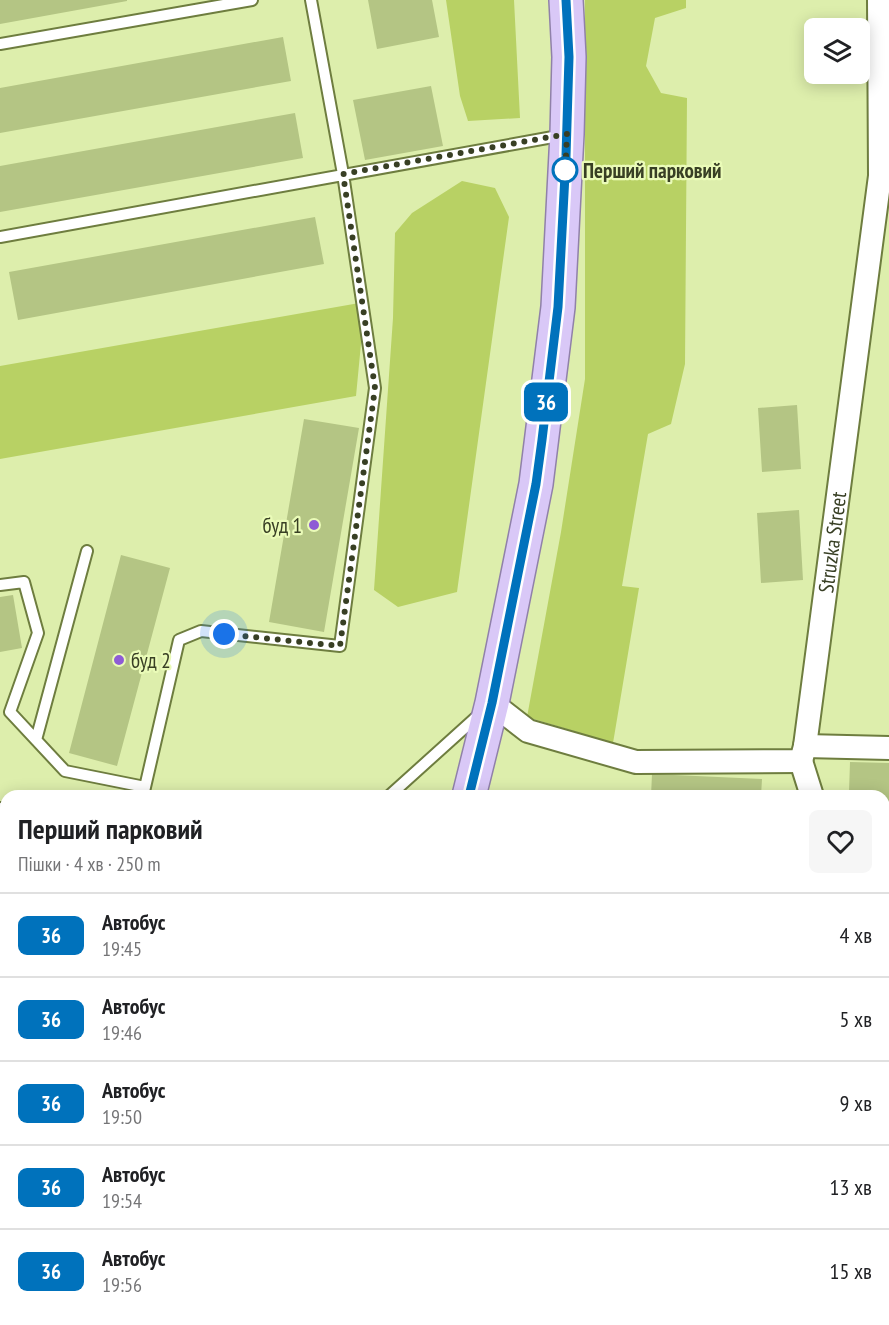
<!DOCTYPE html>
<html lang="uk">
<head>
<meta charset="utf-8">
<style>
	:root { --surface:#fff; --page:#f6f6f6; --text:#202124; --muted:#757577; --line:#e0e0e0 }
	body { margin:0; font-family:"PT Sans Narrow",sans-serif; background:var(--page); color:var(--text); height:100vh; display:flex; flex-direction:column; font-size:22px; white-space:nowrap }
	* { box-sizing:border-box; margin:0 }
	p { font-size:20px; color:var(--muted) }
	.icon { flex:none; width:33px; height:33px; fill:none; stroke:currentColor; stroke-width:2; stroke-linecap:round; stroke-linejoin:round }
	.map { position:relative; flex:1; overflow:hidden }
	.sheet { position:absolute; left:0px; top:790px; width:890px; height:536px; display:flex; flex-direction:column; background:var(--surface); border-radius:18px 18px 0 0; box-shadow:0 3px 15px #0003 }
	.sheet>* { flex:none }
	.badge { padding:0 12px; border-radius:9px; font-size:21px; line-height:39px }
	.fabs { position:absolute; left:804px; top:18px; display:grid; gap:12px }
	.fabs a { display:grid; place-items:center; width:66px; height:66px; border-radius:9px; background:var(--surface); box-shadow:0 3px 15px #0003; font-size:30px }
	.you { position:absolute; width:30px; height:30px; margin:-15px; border:4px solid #fff; border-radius:50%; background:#1a73e8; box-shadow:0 0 0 9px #1a73e833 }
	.map>.badge { position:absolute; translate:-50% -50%; box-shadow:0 0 0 3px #fff }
	.round { display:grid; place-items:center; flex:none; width:63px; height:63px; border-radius:9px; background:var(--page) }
	.overview { display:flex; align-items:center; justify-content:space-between; height:102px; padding:0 18px }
	h1 { font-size:28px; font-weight:700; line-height:45px }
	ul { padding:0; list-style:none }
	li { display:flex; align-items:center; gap:18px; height:84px; padding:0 18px; border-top:2px solid var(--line) }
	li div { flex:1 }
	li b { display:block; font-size:22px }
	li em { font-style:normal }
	li .badge { min-width:66px; font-weight:700; text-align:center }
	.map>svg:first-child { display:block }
	.green { fill:#b8d164 }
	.building { fill:#b4c584 }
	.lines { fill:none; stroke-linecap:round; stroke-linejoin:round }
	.lane-casing { stroke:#6e7d3f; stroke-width:14 }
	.street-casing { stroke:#6e7d3f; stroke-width:26 }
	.primary-casing { stroke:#9081a9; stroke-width:36 }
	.lane { stroke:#fff; stroke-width:10 }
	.street { stroke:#fff; stroke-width:22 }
	.primary { stroke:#d9c8f7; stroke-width:33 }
	.line-casing { stroke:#fff; stroke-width:14 }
	.line { stroke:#0072bc; stroke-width:9 }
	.walk { stroke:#383f24; stroke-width:6; stroke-dasharray:0 10.8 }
	.stop-dot { fill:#fff; stroke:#0072bc; stroke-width:3 }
	.poi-dot { fill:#8e5cd5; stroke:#eafbb8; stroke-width:2 }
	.labels { text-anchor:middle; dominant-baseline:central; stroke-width:4.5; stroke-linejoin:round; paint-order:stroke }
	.stop-label { font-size:21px; font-weight:bold; fill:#383f24; stroke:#eafbb8; text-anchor:start }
	.poi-label { font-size:21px; fill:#383f24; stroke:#eafbb8; text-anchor:end }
	.street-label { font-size:21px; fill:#383f24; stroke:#eafbb8 }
</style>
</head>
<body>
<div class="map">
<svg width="889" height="1325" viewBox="0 0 889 1325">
	<rect width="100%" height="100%" fill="#ddeeac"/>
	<path class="green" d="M446,0H514L520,118L468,121L460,96Z
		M585,0H686V8L655,18L646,66L661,93L687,98L685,364L671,424L648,434L622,586L639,588L613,743L527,717L561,532L585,379Z
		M462,181L495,188L509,217L457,592L398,607L374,590L393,318L395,233L412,213Z
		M365,302L356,396L0,459V366Z"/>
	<path class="building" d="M0,0H127V1L0,24Z
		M368,0H432L439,37L377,49Z
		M283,37L291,81L0,133V88Z
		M431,86L443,146L365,160L353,100Z
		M295,113L303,158L0,212V166Z
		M315,217L324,264L18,320L9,272Z
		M797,405L801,469L762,472L758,408Z
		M304,419L359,428L324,632L269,622Z
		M799,510L803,580L761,583L757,513Z
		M121,555L170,568L117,766L69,753Z
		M13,595L22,648L0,652V597Z
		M850,762L889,763V804H884V796H874V792H849Z
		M652,774L762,779L761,796H651Z
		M884,822L889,823V880H884Z
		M6,1142V1209L0,1210V1143Z
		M6,1256V1320L31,1321L0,1325V1257Z
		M543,1320H562L561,1325H542Z"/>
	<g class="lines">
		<defs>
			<path id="lane" d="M0,44L252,0
				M0,237L564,135
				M0,585L24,582L38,633L10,712L65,771L145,787
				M36,740L87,551
				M143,796L179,640L201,631L340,646L375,388L343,174L311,0
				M389,796L481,713
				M0,1108L6,1107
				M0,1225L6,1223
				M62,1325L87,1320"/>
			<g id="street">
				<path id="s1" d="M492,703L528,731L636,762L801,761L805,746L880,176L879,0"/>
				<path d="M805,746L889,748"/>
				<path d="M801,761L812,796"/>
				<path d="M0,814L6,819"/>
				<path d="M884,1288L889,1286"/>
			</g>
			<path id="primary" d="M469,796L492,703L536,484L558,307L567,134L569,57L566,0
				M365,1325V1320"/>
		</defs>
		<use href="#lane" class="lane-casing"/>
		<use href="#street" class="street-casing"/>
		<use href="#primary" class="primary-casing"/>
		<use href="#lane" class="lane"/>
		<use href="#street" class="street"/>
		<use href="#primary" class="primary"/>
	</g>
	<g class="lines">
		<defs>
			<path id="line" d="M469,796L492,703L536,484L542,440L558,307L566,156L569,57L566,0"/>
		</defs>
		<use href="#line" class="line-casing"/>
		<use href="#line" class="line"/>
		<path class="walk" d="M224,634L340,646L375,388L343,174L567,134L565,177V170"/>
	</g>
	<circle class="stop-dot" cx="565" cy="170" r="12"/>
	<g class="poi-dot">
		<circle cx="314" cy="525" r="6"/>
		<circle cx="119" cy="660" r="6"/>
	</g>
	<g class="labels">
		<g class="stop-label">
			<text x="583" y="170">Перший парковий</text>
		</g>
		<g class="poi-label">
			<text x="302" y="525">буд 1</text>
			<text x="131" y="660" text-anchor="start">буд 2</text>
		</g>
		<g class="street-label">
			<text stroke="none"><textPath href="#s1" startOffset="544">Struzka Street</textPath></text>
		</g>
	</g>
</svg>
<div class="fabs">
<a><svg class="icon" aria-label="layers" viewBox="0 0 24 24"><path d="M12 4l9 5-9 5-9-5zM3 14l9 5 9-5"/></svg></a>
</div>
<div class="you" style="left:224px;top:634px"></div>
<b class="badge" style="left:546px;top:402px;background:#0072bc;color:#fff">36</b>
<section class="sheet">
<div class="overview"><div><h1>Перший парковий</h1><p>Пішки · 4 хв · 250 m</p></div><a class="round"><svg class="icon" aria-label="heart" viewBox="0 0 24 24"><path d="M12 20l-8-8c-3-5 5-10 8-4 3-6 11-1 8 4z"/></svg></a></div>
<ul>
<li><span class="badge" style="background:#0072bc;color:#fff">36</span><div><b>Автобус</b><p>19:45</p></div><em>4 хв</em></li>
<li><span class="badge" style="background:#0072bc;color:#fff">36</span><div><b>Автобус</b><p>19:46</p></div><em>5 хв</em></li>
<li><span class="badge" style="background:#0072bc;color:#fff">36</span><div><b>Автобус</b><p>19:50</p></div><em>9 хв</em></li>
<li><span class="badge" style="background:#0072bc;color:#fff">36</span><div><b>Автобус</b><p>19:54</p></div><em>13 хв</em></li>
<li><span class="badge" style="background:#0072bc;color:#fff">36</span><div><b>Автобус</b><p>19:56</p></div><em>15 хв</em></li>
</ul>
</section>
</div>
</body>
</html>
